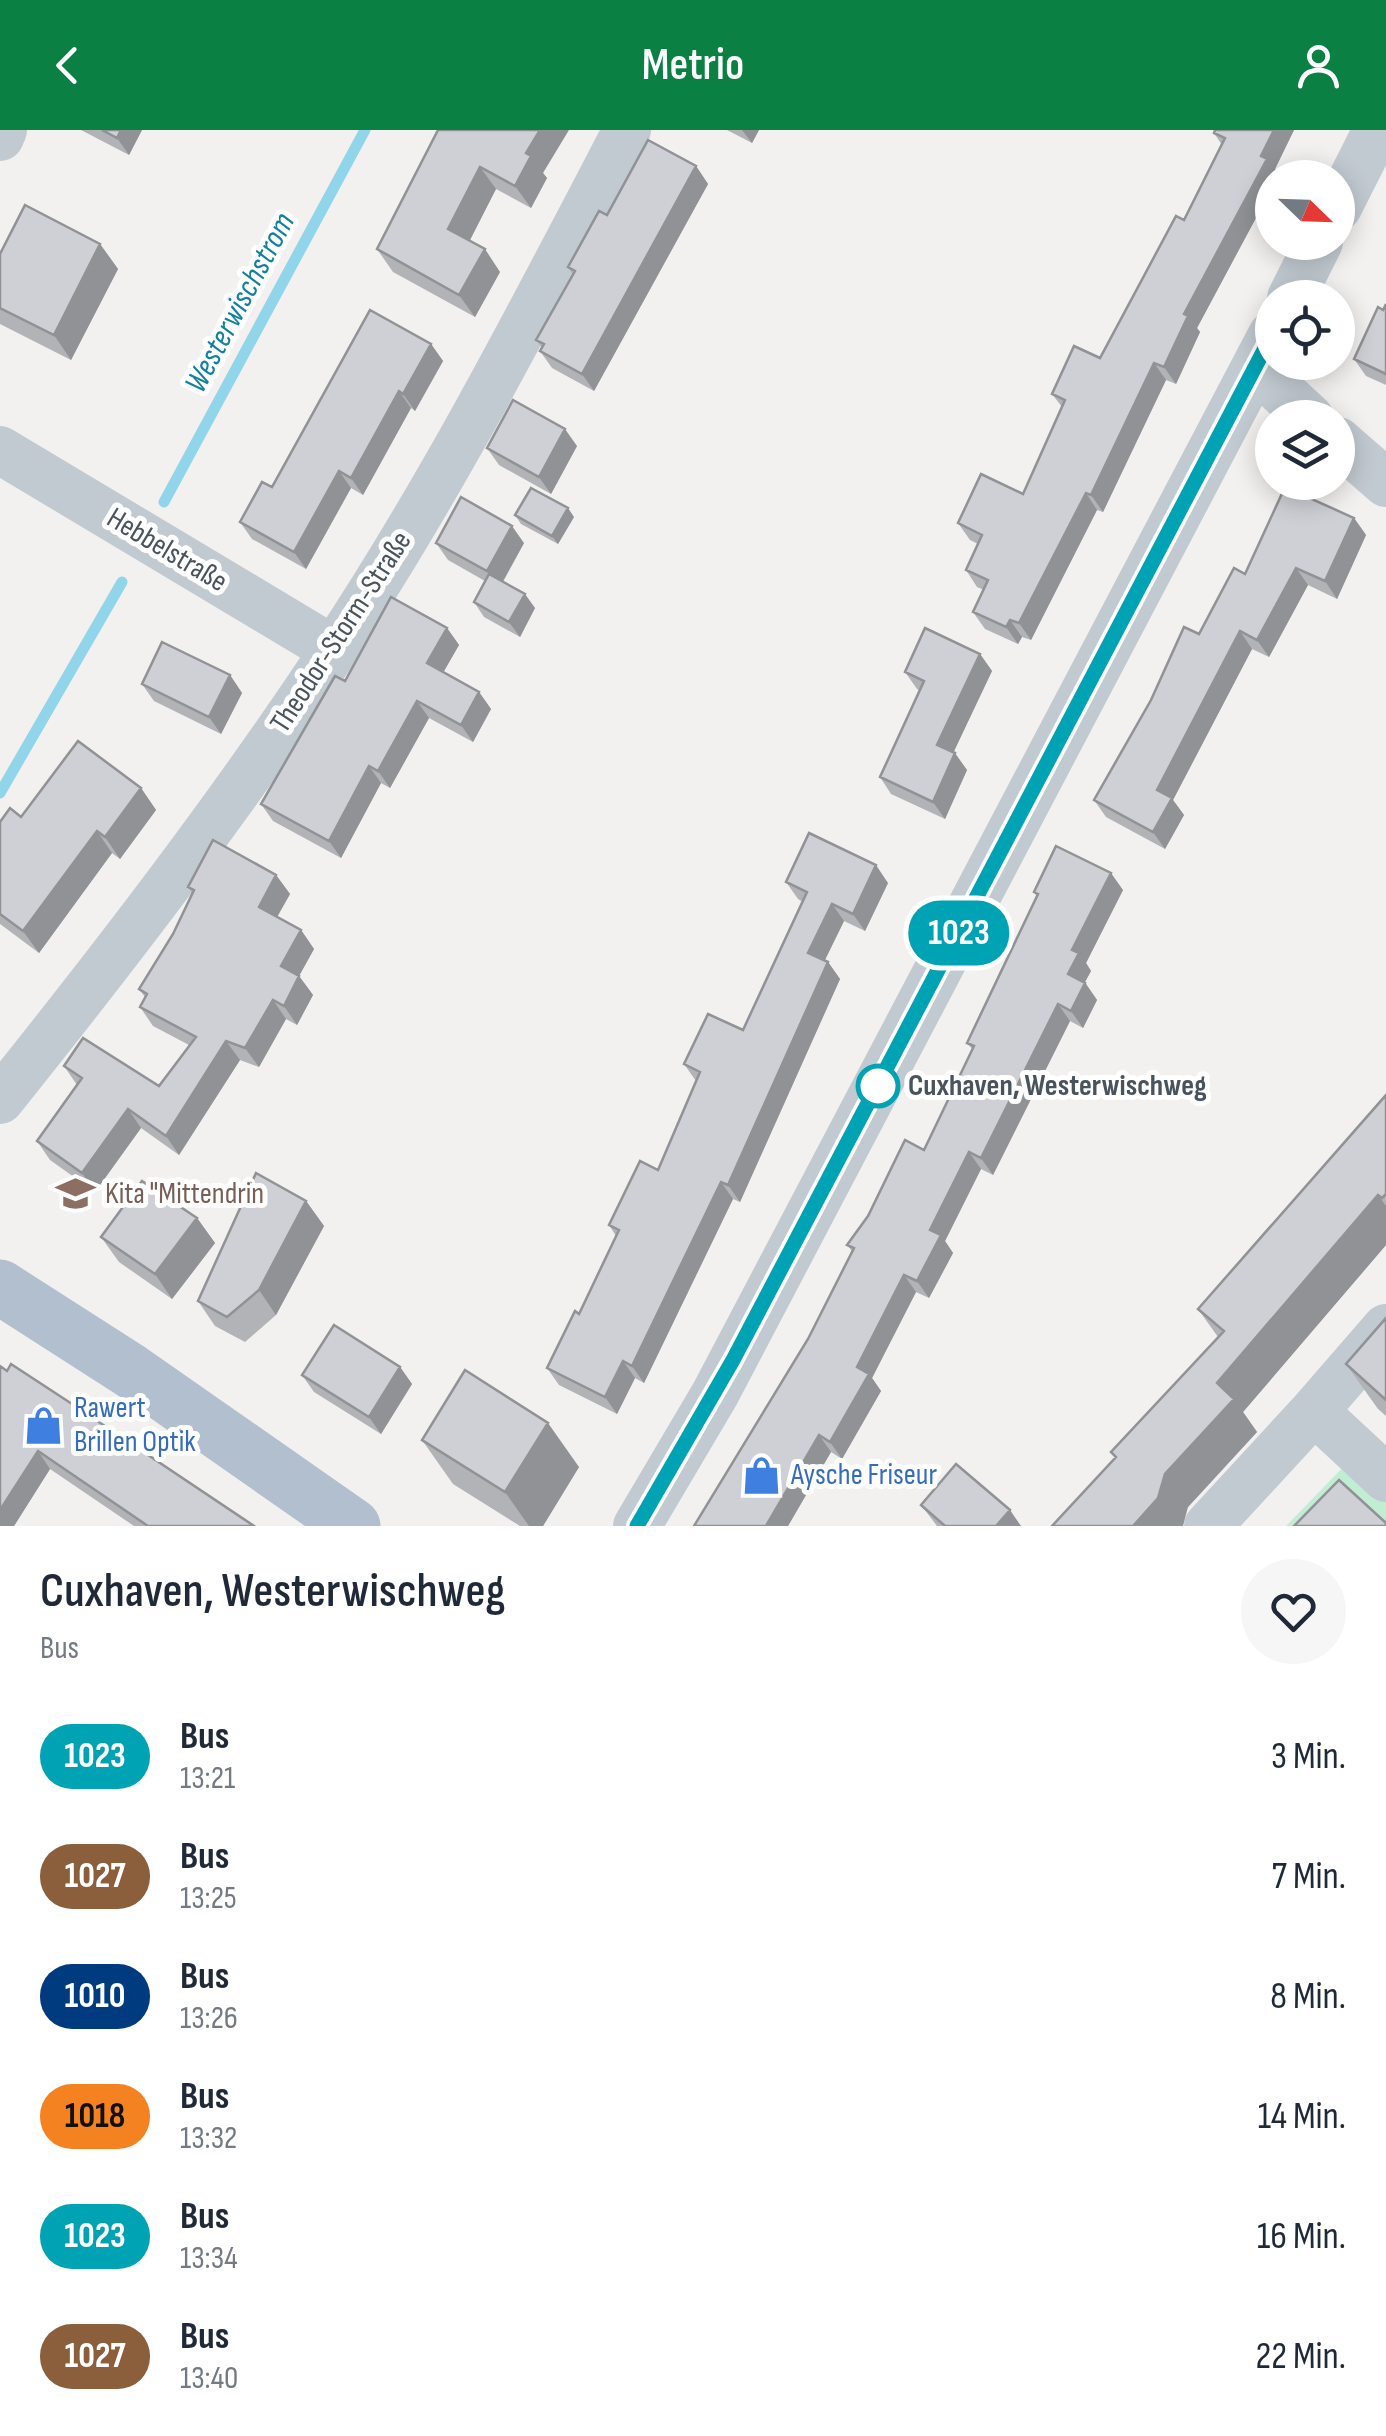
<!DOCTYPE html>
<html lang="de">
<head>
<meta charset="utf-8">
<style>
	:root { --surface:#fff; --page:#f6f6f7; --text:#1f2937; --muted:#747a83; --accent:#0b8043 }
	body { margin:0; font-family:"Sofia Sans Condensed",sans-serif; background:var(--page); color:var(--text); height:100vh; display:flex; flex-direction:column; font-size:38px; white-space:nowrap }
	* { box-sizing:border-box; margin:0 }
	p { font-size:32px; color:var(--muted) }
	.icon { flex:none; width:55px; height:55px; fill:none; stroke:currentColor; stroke-width:2; stroke-linecap:round; stroke-linejoin:round }
	.map { position:relative; height:1396px; overflow:hidden }
	.panel { display:flex; flex-direction:column; background:var(--surface); flex:1 }
	.panel>* { flex:none }
	.badge { padding:0 20px; border-radius:32px; font-size:35px; line-height:65px }
	.needle { width:65px; rotate:113deg }
	.controls { position:absolute; left:1255px; top:30px; display:grid; gap:20px }
	.controls a { display:grid; place-items:center; width:100px; height:100px; border-radius:50%; background:var(--surface); box-shadow:0 5px 25px #0003; font-size:50px }
	.map>.badge { position:absolute; translate:-50% -50%; box-shadow:0 0 0 5px #fff }
	.round { display:grid; place-items:center; flex:none; width:105px; height:105px; border-radius:52px; background:var(--page) }
	.headline { display:flex; align-items:center; justify-content:space-between; height:170px; padding:0 40px }
	h1 { font-size:48px; font-weight:600; line-height:75px }
	ul { padding:0; list-style:none }
	li { display:flex; align-items:center; gap:30px; height:120px; padding:0 40px }
	li div { flex:1 }
	li b { display:block; font-size:38px }
	li em { font-style:normal }
	li .badge { min-width:110px; font-weight:700; text-align:center }
	header { display:flex; justify-content:space-between; align-items:center; height:130px; padding:0 40px; background:var(--accent); color:#fff; font-size:45px; font-weight:600 }
	.map>svg:first-child { display:block }
	.green { fill:#c1eed3 }
	.lines { fill:none; stroke-linecap:round; stroke-linejoin:round }
	.stream { stroke:#90d5e9; stroke-width:11 }
	.minor { stroke:#c2cad1; stroke-width:48 }
	.major { stroke:#b1bfce; stroke-width:55 }
	.wall { fill:#b1b3b7 }
	.shaded-wall { fill:#909295 }
	.building { fill:#ced0d5; stroke:#909295; stroke-width:2.5 }
	.line-casing { stroke:#fff; stroke-width:22 }
	.line { stroke:#00a3b4; stroke-width:15 }
	.stop-dot { fill:#fff; stroke:#00a3b4; stroke-width:5 }
	.labels { text-anchor:middle; dominant-baseline:central; stroke-width:10; stroke-linejoin:round; paint-order:stroke }
	.street-label { font-size:30px; fill:#49535d; stroke:#fff }
	.stop-label { font-size:30px; font-weight:bold; fill:#49535d; stroke:#fff; text-anchor:start }
	.education-label { font-size:30px; fill:#785e54; stroke:#fff; text-anchor:start }
	.shop-label { font-size:30px; fill:#366cbe; stroke:#fff; text-anchor:start }
	.water-label { font-size:32px; font-style:italic; fill:#1280a0; stroke:#fff }
</style>
</head>
<body>
<header><svg class="icon" aria-label="back" viewBox="0 0 24 24"><path d="M15 5l-7 7 7 7"/></svg>Metrio<svg class="icon" aria-label="person" viewBox="0 0 24 24"><circle cx="12" cy="8" r="4"/><path d="M4 21q1-7 8-7t8 7"/></svg></header>
<div class="map">
<svg width="1386" height="1396" viewBox="0 0 1386 1396">
	<rect width="100%" height="100%" fill="#f3f1f0"/>
	<path class="green" d="M1352,1328L1386,1361V1396H1286Z"/>
	<g class="lines">
		<path class="stream" d="M164,372L365,0
			M0,663L122,452"/>
		<path class="minor" d="M0,7L3,0
			M1338,77L1377,0
			M1291,168L1319,112
			M1256,238L1310,288
			M1338,311L1386,353
			M0,320L334,520
			M0,970C116,825 231,676 334,520C444,354 535,176 627,0
			M1386,1198L1314,1281L1386,1348
			M637,1396L715,1264L1272,205
			M1208,1396L1314,1281"/>
		<path class="major" d="M0,1157L131,1241L353,1396"/>
	</g>
	<path class="wall" d="M81,0H142L129,25Z
		M438,0L543,43L547,48L531,78L496,59L469,111L500,142L475,187L393,142L377,119Z
		M727,0H759L752,13Z
		M1215,0H1294L1275,39L1279,46L1272,48V58L1197,198L1200,202L1176,254L1166,250L1103,382L1097,380L1031,510L1022,507L1018,514L985,499L973,482L984,460L977,457L966,440L978,414L970,410L958,393L1023,364L1062,277L1052,264L1100,228L1184,90L1222,15L1214,3Z
		M696,36L708,54L594,261L552,238L540,221L542,218L536,210L573,145L568,137L607,85Z
		M100,114L118,139L71,230L0,194V124Z
		M1386,174V255L1366,246L1354,229Z
		M431,214L443,231L415,281L411,278L363,365L351,358L306,439L252,409L240,392L272,357Z
		M577,316L551,364L499,335L487,318Z
		M515,385L574,387L558,414L521,394Z
		M1354,388L1366,405L1337,469L1308,455L1269,527L1252,519L1173,670L1184,685L1165,719L1106,687L1094,670L1199,504Z
		M436,413H524L503,452L535,478L520,507L484,487L474,472L485,451L448,430Z
		M447,498L459,515L443,542L479,562L491,579L473,612L429,588L390,658L381,653L341,728L273,691L261,674L345,551Z
		M980,524L992,541L953,622L967,640L945,689L891,664L880,647L919,560L917,559L905,542Z
		M230,545L242,563L221,604L154,571L142,554Z
		M141,658L156,680L120,729L112,723L39,823L0,794V692Z
		M276,745L290,764L277,787L301,800L314,819L299,846L313,865L297,895L286,889L259,937L240,930L179,1025L141,998L95,1062L50,1030L37,1011L77,955L64,936L159,956L189,915L153,896L140,877L145,867L139,859L173,804L192,763L188,757Z
		M786,752L888,753L865,801L844,791L825,830L828,832L840,849L740,1072L733,1069L644,1253L635,1248L617,1284L559,1255L547,1238L579,1184L616,1106L609,1095L658,1040L696,951L684,934L743,900L803,772L798,769Z
		M1123,760L1086,833L1091,841L1085,852L1097,870L1083,898L1070,891L993,1045L981,1039L945,1111L953,1123L929,1168L916,1162L872,1248L881,1261L842,1329L831,1322L788,1396L808,1209L852,1121L847,1115L868,1086L924,1020L973,920L967,913L1037,767L1034,762Z
		M1386,965V1115L1243,1282L1257,1302L1188,1377L1115,1328L1111,1322L1218,1207L1198,1179Z
		M306,1071L324,1096L276,1185L245,1212L215,1196L198,1171Z
		M197,1088L215,1113L172,1169L119,1132L101,1107Z
		M1386,1188V1286L1378,1279L1346,1234Z
		M0,1236L254,1396H134L50,1339L14,1396Z
		M400,1237L412,1254L381,1304L314,1262L302,1245Z
		M422,1310L579,1337L543,1396H520L453,1354Z
		M921,1375L1021,1396H937Z"/>
	<path class="shaded-wall" d="M121,0H142L129,25L117,8Z
		M540,0H569L543,43L547,48L531,78L515,56L526,23Z
		M742,0H759L752,13Z
		M1274,0H1294L1275,39L1279,46L1278,48H1272V58L1197,198L1200,202L1176,254L1164,237L1184,184Z
		M696,36L708,54L594,261L582,244Z
		M480,37L496,59L464,122L448,99Z
		M100,114L118,139L71,230L54,205Z
		M485,119L500,142L475,187L459,165Z
		M431,214L443,231L415,281L403,264Z
		M1154,233L1166,250L1103,382L1091,365Z
		M399,261L411,278L363,365L351,348Z
		M565,299L577,316L551,364L539,347Z
		M339,341L351,358L306,439L294,422Z
		M1086,363L1097,380L1031,510L1019,493Z
		M568,378L574,387L558,414L552,406Z
		M1354,388L1366,405L1337,469L1325,451Z
		M512,396L524,413L499,458L487,441Z
		M1296,438L1308,455L1269,527L1257,510Z
		M525,464L535,478L520,507L509,492Z
		M1010,490L1022,507L1018,514L1006,497Z
		M447,498L459,515L439,550L427,533Z
		M1240,501L1252,519L1173,670L1184,685L1165,719L1153,702L1157,660Z
		M980,524L992,541L949,632L937,615Z
		M230,545L242,563L221,604L209,587Z
		M479,562L491,579L473,612L461,595Z
		M417,571L429,588L390,658L378,641Z
		M955,623L967,640L945,689L933,672Z
		M369,636L381,653L341,728L329,711Z
		M141,658L156,680L120,729L105,707Z
		M97,701L112,723L39,823L23,801Z
		M876,735L888,753L865,801L853,784Z
		M1111,743L1123,760L1086,833L1091,841L1080,861L1068,844L1072,820Z
		M276,745L290,764L272,796L259,777Z
		M832,774L844,791L820,840L808,823Z
		M301,800L314,819L299,846L313,865L297,895L284,876L281,836Z
		M828,832L840,849L740,1072L728,1055Z
		M1085,853L1097,870L1083,898L1071,881Z
		M273,870L286,889L259,937L245,918Z
		M1058,874L1070,891L993,1045L981,1028Z
		M226,911L240,930L179,1025L166,1006Z
		M128,979L141,998L95,1062L82,1043Z
		M969,1022L981,1039L945,1111L953,1123L929,1168L917,1151L930,1100Z
		M721,1052L733,1069L644,1253L632,1236Z
		M1378,1065L1386,1076V1115L1243,1282L1257,1302L1188,1377L1183,1396H1133L1217,1253Z
		M306,1071L324,1096L276,1185L259,1160Z
		M197,1088L215,1113L172,1169L155,1144Z
		M904,1145L916,1162L872,1248L881,1261L842,1329L830,1312L857,1237Z
		M623,1231L635,1248L617,1284L605,1267Z
		M400,1237L412,1254L381,1304L369,1287Z
		M548,1293L579,1337L543,1396H529L505,1362Z
		M819,1305L831,1322L788,1396H766Z
		M38,1321L50,1339L14,1396H0V1380Z
		M1010,1380L1021,1396H996Z"/>
	<path class="building" d="M102,0H121L117,8Z
		M438,0H540L526,23L531,26L515,56L480,37L448,99L485,119L459,165L377,119Z
		M1215,0H1274L1261,26L1267,29L1184,184L1188,186L1164,237L1154,233L1091,365L1086,363L1019,493L1010,490L1006,497L973,482L988,450L966,440L982,405L958,393L981,344L1023,364L1065,270L1052,264L1074,216L1100,228L1176,86L1184,90L1225,8L1214,3Z
		M648,10L696,36L582,244L540,221L544,214L536,210L575,141L568,137L599,81L607,85Z
		M25,75L100,114L54,205L0,178V124Z
		M1386,174V244L1354,229L1378,177L1383,180Z
		M370,180L431,214L403,264L399,261L351,348L339,341L294,422L240,392L262,352L272,357Z
		M513,270L565,299L539,347L487,318Z
		M1285,357L1354,388L1325,451L1296,438L1257,510L1240,501L1157,660L1172,668L1153,702L1094,670L1151,570L1184,497L1199,504L1234,438L1245,444Z
		M531,358L568,378L552,406L515,385Z
		M461,367L512,396L487,441L436,413Z
		M489,444L525,464L509,492L474,472Z
		M391,467L447,498L427,533L479,562L461,595L417,571L378,641L369,636L329,711L261,674L335,546L345,551Z
		M925,498L980,524L937,615L955,623L933,672L880,647L924,551L905,542Z
		M162,512L230,545L209,587L142,554Z
		M78,611L141,658L105,707L97,701L23,801L0,784V692L10,678L21,687Z
		M809,703L876,735L853,784L832,774L808,823L828,832L728,1055L721,1052L632,1236L623,1231L605,1267L547,1238L575,1181L579,1184L619,1100L609,1095L640,1031L658,1040L700,942L684,934L708,884L743,900L807,762L786,752Z
		M213,710L276,745L259,777L301,800L281,836L299,846L284,876L273,870L245,918L226,911L166,1006L128,979L82,1043L37,1011L82,948L64,936L83,908L159,956L196,907L140,877L147,864L139,859L173,804L194,760L188,757Z
		M1056,716L1111,743L1072,820L1079,823L1068,844L1085,853L1071,881L1058,874L981,1028L969,1022L930,1100L941,1105L917,1151L904,1145L857,1237L869,1244L830,1312L819,1305L766,1396H694L808,1209L854,1118L847,1115L868,1086L905,1010L924,1020L974,916L967,913L1038,764L1034,762Z
		M1386,965V1064L1382,1068L1378,1065L1217,1253L1234,1269L1165,1344L1158,1368L1133,1396H1052L1116,1327L1111,1322L1224,1201L1198,1179Z
		M256,1043L306,1071L259,1160L227,1187L198,1171Z
		M142,1051L197,1088L155,1144L101,1107Z
		M1386,1188V1270L1346,1234Z
		M334,1195L400,1237L369,1287L302,1245Z
		M11,1234L69,1272L254,1396H148L38,1321L0,1380V1236L7,1241Z
		M465,1240L548,1293L505,1362L422,1310Z
		M956,1334L1010,1380L996,1396H945L921,1375Z
		M1339,1350L1386,1393V1396H1294Z"/>
	<g class="lines">
		<defs>
			<path id="line" d="M637,1396L733,1230L1272,205"/>
		</defs>
		<use href="#line" class="line-casing"/>
		<use href="#line" class="line"/>
	</g>
	<defs>
		<symbol id="school-bare" viewBox="-9 -9 18 18"><path d="M0-5L7-2L0 1L-7-2ZM-4 1L0 2.5L4 1V4Q0 6-4 4Z" fill="#8d6e63" stroke="#fff" stroke-width="2.5" paint-order="stroke"/></symbol>
		<symbol id="shop-bare" viewBox="-9 -9 18 18"><path d="M-5-2.5h2.3a2.7 3.5 0 0 1 5.4 0H5L5.5 6h-11ZM-1.5-2.5h3a1.5 2.3 0 0 0-3 0Z" fill="#3f7fe0" stroke="#fff" stroke-width="2.5" paint-order="stroke"/></symbol>
	</defs>
	<g fill-rule="evenodd">
		<use href="#school-bare" x="48" y="1036" width="55" height="55"/>
		<use href="#shop-bare" x="16" y="1268" width="55" height="55"/>
		<use href="#shop-bare" x="734" y="1318" width="55" height="55"/>
	</g>
	<circle class="stop-dot" cx="878" cy="956" r="20"/>
	<g class="labels">
		<g class="street-label">
			<text transform="translate(167 420) rotate(31)">Hebbelstraße</text>
			<text transform="translate(341 502) rotate(-57)">Theodor-Storm-Straße</text>
		</g>
		<g class="stop-label">
			<text x="908" y="956">Cuxhaven, Westerwischweg</text>
		</g>
		<g class="education-label">
			<text x="105" y="1064">Kita "Mittendrin</text>
		</g>
		<g class="shop-label">
			<text x="74" y="1278">Rawert<tspan x="74" dy="34">Brillen Optik</tspan></text>
			<text x="791" y="1345">Aysche Friseur</text>
		</g>
		<g class="water-label">
			<text transform="translate(240 173) rotate(-62)">Westerwischstrom</text>
		</g>
	</g>
</svg>
<div class="controls">
<a><svg class="needle" viewBox="-14 -14 28 28"><path d="M0-13l5 13h-10z" fill="#e53935"/><path d="M0 13l5-13h-10z" fill="#747a83"/></svg></a>
<a><svg class="icon" aria-label="locate" viewBox="0 0 24 24"><circle cx="12" cy="12" r="6"/><path d="M12 2v4M12 18v4M2 12h4M18 12h4"/></svg></a>
<a><svg class="icon" aria-label="layers" viewBox="0 0 24 24"><path d="M12 4l9 5-9 5-9-5zM3 14l9 5 9-5"/></svg></a>
</div>
<b class="badge" style="left:959px;top:803px;background:#00a3b4;color:#fff">1023</b>
</div>
<section class="panel">
<div class="headline"><div><h1>Cuxhaven, Westerwischweg</h1><p>Bus</p></div><a class="round"><svg class="icon" aria-label="heart" viewBox="0 0 24 24"><path d="M12 20l-8-8c-3-5 5-10 8-4 3-6 11-1 8 4z"/></svg></a></div>
<ul>
<li><span class="badge" style="background:#00a3b4;color:#fff">1023</span><div><b>Bus</b><p>13:21</p></div><em>3 Min.</em></li>
<li><span class="badge" style="background:#8b5e3c;color:#fff">1027</span><div><b>Bus</b><p>13:25</p></div><em>7 Min.</em></li>
<li><span class="badge" style="background:#003b80;color:#fff">1010</span><div><b>Bus</b><p>13:26</p></div><em>8 Min.</em></li>
<li><span class="badge" style="background:#f58220;color:#111">1018</span><div><b>Bus</b><p>13:32</p></div><em>14 Min.</em></li>
<li><span class="badge" style="background:#00a3b4;color:#fff">1023</span><div><b>Bus</b><p>13:34</p></div><em>16 Min.</em></li>
<li><span class="badge" style="background:#8b5e3c;color:#fff">1027</span><div><b>Bus</b><p>13:40</p></div><em>22 Min.</em></li>
</ul>
</section>
</body>
</html>
